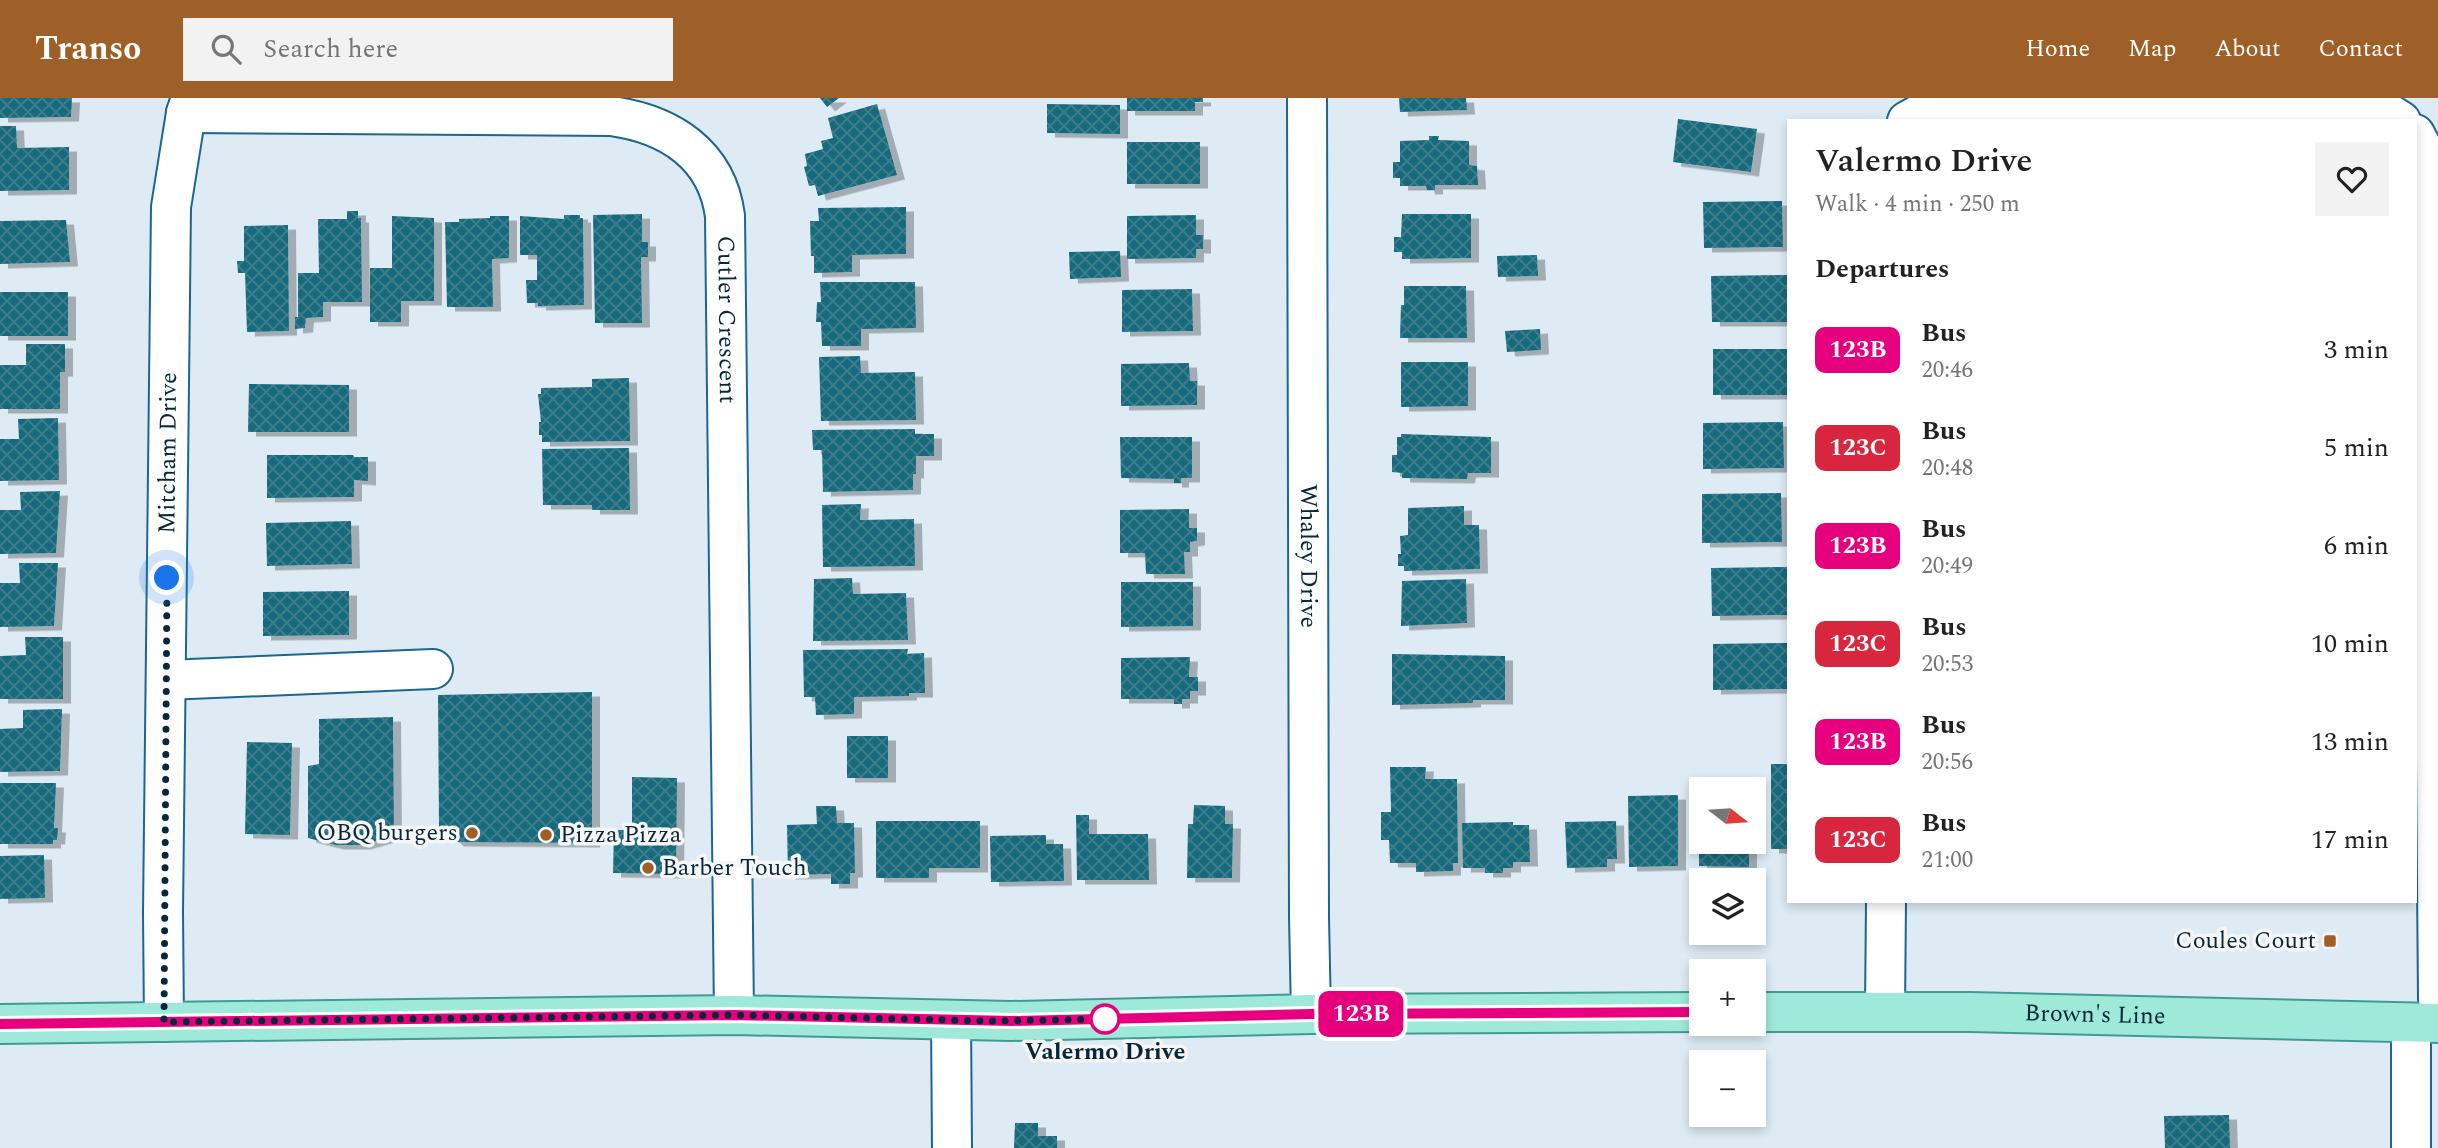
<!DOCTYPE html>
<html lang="en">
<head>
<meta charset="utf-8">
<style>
	:root { --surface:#fff; --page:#f2f2f2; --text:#222; --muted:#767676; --accent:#9f5f29 }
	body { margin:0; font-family:Spectral,serif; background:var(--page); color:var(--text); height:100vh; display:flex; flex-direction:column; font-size:26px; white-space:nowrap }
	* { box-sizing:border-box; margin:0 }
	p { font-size:23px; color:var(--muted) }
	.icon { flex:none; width:38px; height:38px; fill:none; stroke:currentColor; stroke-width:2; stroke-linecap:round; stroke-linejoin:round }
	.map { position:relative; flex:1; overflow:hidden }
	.panel { position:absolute; left:1787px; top:21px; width:630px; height:784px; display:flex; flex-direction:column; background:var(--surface); border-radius:0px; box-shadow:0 4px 10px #0003 }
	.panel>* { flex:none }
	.badge { padding:0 14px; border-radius:10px; font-size:24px; line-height:46px }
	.needle { width:46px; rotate:107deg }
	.buttons { position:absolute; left:1689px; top:679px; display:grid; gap:14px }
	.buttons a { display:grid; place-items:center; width:77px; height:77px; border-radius:0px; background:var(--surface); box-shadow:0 4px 10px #0003; font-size:35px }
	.you { position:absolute; width:35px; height:35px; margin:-18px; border:5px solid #fff; border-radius:50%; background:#1a73e8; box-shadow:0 0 0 10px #1a73e833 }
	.map>.badge { position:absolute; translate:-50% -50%; box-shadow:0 0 0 4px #fff }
	h2 { padding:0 28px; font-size:26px; line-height:63px }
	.round { display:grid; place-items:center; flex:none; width:74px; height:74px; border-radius:0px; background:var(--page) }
	.head { display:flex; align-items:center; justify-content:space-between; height:119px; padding:0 28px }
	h1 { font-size:33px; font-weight:600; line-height:52px }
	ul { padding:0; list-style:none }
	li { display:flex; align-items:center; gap:21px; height:98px; padding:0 28px }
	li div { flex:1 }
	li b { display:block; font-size:26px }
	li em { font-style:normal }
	li .badge { min-width:77px; font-weight:700; text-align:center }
	header { display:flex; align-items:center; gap:42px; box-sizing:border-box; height:98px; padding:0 35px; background:var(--accent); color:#fff }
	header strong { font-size:33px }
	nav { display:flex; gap:38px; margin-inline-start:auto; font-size:24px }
	.search { width:490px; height:63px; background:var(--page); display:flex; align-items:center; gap:18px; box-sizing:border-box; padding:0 24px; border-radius:0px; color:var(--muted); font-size:26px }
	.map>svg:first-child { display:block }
	.building { fill:url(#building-cross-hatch); filter:url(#shadow) }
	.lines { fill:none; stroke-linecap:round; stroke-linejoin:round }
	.minor-casing { stroke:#1c668f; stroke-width:42 }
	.major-casing { stroke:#419b92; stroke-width:42 }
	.minor { stroke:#fff; stroke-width:38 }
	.major { stroke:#9fe9da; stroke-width:38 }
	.line-casing { stroke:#fff; stroke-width:16 }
	.line { stroke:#e6007e; stroke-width:10 }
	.walk { stroke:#092738; stroke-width:7; stroke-dasharray:0 12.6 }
	.poi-dot { fill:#9f5f29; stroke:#f6f6f6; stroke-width:2.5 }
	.stop-dot { fill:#fff; stroke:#e6007e; stroke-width:3.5 }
	.labels { text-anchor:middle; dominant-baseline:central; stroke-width:7; stroke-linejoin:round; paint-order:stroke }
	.street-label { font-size:24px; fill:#092738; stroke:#f6f6f6 }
	.poi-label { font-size:24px; fill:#092738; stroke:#f6f6f6; text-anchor:end }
	.stop-label { font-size:24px; font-weight:bold; fill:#092738; stroke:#f6f6f6 }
</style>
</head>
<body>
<header>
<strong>Transo</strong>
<div class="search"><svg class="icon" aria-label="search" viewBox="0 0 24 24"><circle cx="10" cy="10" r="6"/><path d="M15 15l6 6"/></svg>Search here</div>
<nav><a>Home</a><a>Map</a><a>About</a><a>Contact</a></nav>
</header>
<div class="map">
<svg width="2438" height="1050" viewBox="0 0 2438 1050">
	<defs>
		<pattern id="building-cross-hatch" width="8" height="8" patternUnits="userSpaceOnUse" patternTransform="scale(1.75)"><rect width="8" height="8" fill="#196a7d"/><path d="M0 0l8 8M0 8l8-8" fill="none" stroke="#407f8e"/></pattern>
		<filter id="shadow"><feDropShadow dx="8" dy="4.5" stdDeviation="0" flood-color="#0004"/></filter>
	</defs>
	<rect width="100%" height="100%" fill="#deebf4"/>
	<path class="building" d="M0,0H72L71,19L0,20Z
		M820,0H839L827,9Z
		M1127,0H1203V4H1195V13H1127Z
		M1399,0H1466L1467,12L1400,14Z
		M877,6L897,77L818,98L815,87L809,88L804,69L807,68L805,56L823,51L821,43L833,40L828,20Z
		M1047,6L1120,7V36L1047,35Z
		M1678,21L1757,31L1751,74L1673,64Z
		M0,28H16L17,50L69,49V92L0,93Z
		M1429,38H1439L1438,42L1469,43V67L1477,68L1478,87H1435V92H1427L1426,88H1400V80H1393V64H1400V43L1429,42Z
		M1127,44H1200V86H1127Z
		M1782,103L1783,149L1704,150L1703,104Z
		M906,109V156L852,157V174L814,175V158H811L810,123H819L818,110Z
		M347,113H358V120H361L362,204H323V219L306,220L305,230L295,231V219H298V175H319L318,121H347Z
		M642,116V144H648V159H641L642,225H595L593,117Z
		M1402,116H1471V160L1402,161V154H1394V139H1401Z
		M564,117H580V120H583L584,207L538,208V205H527L526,182H537V157H520V118L564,121Z
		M1196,117V137H1203V151H1196V160L1127,161V118Z
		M392,118L434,120V203H401V224H370V170H392Z
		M490,118H509V160L492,161L493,209H447L445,124H459V121L490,120Z
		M66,122L70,164L0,166V123Z
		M288,127L289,233L247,234L245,175H238L237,163H244V128Z
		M1120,153L1121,179L1070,181L1069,154Z
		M1537,157L1538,178L1498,179L1497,158Z
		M1788,177V224H1712L1711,178Z
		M820,184H915L916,230L861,231V248H822L821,224H816L817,204H821Z
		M1404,188H1466L1467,240H1400L1401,207H1404Z
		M1192,191L1193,233L1122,234V192Z
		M0,194H68V238H0Z
		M1540,231L1541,252L1507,254L1505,233Z
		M26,246H65V274H60V311H0V267H26Z
		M1713,251H1788V297H1713Z
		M860,258L861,275L915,274L916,322L821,323L819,259Z
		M1401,264H1468V308L1401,309Z
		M1189,265L1190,283H1197V307L1121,308V266Z
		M629,280L630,343L542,344V337H539V324H541L538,296H541V290L592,289V281Z
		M249,286L349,287V334H248Z
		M58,320L59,382L0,383V341H19L18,321Z
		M1783,324L1784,370L1703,371V325Z
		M915,331V336H934V358H916V376H913V392L823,394L822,352H813L812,332Z
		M1401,336L1491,339V375H1468L1467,381L1402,380V375L1392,374V357H1397V339H1401Z
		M1120,339H1192V380H1181V385H1174V381L1121,380Z
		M629,350L630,412H592V407H543L542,351Z
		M267,357H353L354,359H368V383L354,382V399L267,400Z
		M60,393L56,455L0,456V412H21L20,394Z
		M1781,395L1782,444L1702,445V396Z
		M861,406L860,422L914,421L915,468L823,469L822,407Z
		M1464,408V427H1479L1480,471L1404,473V468H1398V456H1401L1400,438L1408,437V410Z
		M1189,411V430H1197V443L1190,444V454H1184L1185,476H1146L1145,455H1120V412Z
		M351,423L352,466L267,468L266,425Z
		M19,465H58L54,528L0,529V485H20Z
		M1788,469V517L1712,518L1711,470Z
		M852,480L853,496L906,495L908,542L813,543L814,481Z
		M1466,481L1467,525L1401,528L1402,483Z
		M1121,484H1193V528L1121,529Z
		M349,493V537L263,538V494Z
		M25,539H63V601H0V558L26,557Z
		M1788,545V591L1713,592V546Z
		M908,551L907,556L924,555L925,595H909V598L854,599V616L816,617L815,599H804L803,552Z
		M1392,556L1505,558V602H1473V605L1392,607Z
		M1190,559L1189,579H1198V593H1190V601H1182V606H1174V601H1121V560Z
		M592,594V745L456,744L439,729L438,597Z
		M62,611L60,673L0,674V631L23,630V612Z
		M393,619L394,738L363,747H336L308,740V668L319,666V621Z
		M847,638H888V680H847Z
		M247,644L292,645L290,737L245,736Z
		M1771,666H1788V751H1771Z
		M1390,669H1426L1425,681H1457L1458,765H1453V773L1416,774V765H1390L1389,742H1381V714H1391Z
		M632,679L677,680L676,776L613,775L614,732H632Z
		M0,685H56L54,730H58L57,742H53V746H0Z
		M1678,697V768L1629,769L1628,698Z
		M1698,697H1701V739H1699Z
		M1194,707L1225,708V726H1233L1232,780H1187L1188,726H1193Z
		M816,708H836L837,725H854L855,775H850V786H831V776L788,777L787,727L817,726Z
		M1076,717H1089V736H1148L1149,782H1077Z
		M876,723H980V770H929V780H876Z
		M1616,723L1617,761H1607V769L1567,770L1565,724Z
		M1513,724V727H1529L1530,764H1513V770H1503V775H1485V770H1463L1462,725Z
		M1046,737V746H1063L1064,783L991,784L990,738Z
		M1699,744H1749V769L1699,768Z
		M44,757L45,800L0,801V758Z
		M2229,1017L2230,1050H2165L2164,1018Z
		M1015,1025H1038V1038H1057V1050H1014Z"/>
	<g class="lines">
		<defs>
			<g id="minor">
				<path id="s1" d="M1307,0L1309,819L1311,916"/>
				<path id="s2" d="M186,15L611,18C669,26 717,56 725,118L734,917"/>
				<path d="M1907,23L1939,5L2094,3L2374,12L2390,16L2401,23"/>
				<path d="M2415,36L2426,57L2427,70L2436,322L2435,543L2438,901"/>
				<path d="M166,582L433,571"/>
				<path d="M1885,913L1886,803"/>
				<path d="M951,922L952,1050"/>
				<path id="s3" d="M164,924L163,814L171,109L186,15L191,0"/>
				<path d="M2411,925V1050"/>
			</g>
			<g id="major">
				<path id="s4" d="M1754,914H1970L2438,925"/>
				<path d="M0,926L734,917L1011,923L1311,916L1701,914"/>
			</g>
		</defs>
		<use href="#minor" class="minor-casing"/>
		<use href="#major" class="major-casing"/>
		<use href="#minor" class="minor"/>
		<use href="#major" class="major"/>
	</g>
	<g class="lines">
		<defs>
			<path id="line" d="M0,926L734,917L1012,923L1311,916L1701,914"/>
		</defs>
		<use href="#line" class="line-casing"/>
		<use href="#line" class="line"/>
		<path class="walk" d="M167,480L164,924L734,917L991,923L1116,921H1105"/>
	</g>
	<g class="poi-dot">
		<circle cx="472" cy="735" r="7"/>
		<circle cx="546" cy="737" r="7"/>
		<circle cx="648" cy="770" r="7"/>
		<rect x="2323" y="836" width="14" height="14" rx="3.5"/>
	</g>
	<circle class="stop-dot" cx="1105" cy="921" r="14"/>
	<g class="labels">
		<g class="street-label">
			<text stroke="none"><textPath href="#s2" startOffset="693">Cutler Crescent</textPath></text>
			<text stroke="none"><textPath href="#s3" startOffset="569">Mitcham Drive</textPath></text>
			<text stroke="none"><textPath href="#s1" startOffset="458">Whaley Drive</textPath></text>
			<text stroke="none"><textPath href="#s4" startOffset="341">Brown's Line</textPath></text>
		</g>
		<g class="poi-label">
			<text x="458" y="735">OBQ burgers</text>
			<text x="560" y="737" text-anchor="start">Pizza Pizza</text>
			<text x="662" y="770" text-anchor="start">Barber Touch</text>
			<text x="2316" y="843">Coules Court</text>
		</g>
		<g class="stop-label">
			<text x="1105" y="954">Valermo Drive</text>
		</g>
	</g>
</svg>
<div class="buttons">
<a><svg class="needle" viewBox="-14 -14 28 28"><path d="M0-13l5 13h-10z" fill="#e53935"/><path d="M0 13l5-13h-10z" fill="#767676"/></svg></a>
<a><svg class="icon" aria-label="layers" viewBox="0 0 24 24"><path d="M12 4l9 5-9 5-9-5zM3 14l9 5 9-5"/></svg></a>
<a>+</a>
<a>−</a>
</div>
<div class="you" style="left:167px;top:480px"></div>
<b class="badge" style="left:1361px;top:916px;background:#e6007e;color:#fff">123B</b>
<section class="panel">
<div class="head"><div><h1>Valermo Drive</h1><p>Walk · 4 min · 250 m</p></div><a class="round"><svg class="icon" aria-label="heart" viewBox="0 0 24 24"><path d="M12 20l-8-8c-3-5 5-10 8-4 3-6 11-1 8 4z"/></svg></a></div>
<h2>Departures</h2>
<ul>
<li><span class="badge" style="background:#e6007e;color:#fff">123B</span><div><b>Bus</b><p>20:46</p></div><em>3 min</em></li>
<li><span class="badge" style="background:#d7263d;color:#fff">123C</span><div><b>Bus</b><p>20:48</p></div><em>5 min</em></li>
<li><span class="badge" style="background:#e6007e;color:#fff">123B</span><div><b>Bus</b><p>20:49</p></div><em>6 min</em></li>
<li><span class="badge" style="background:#d7263d;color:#fff">123C</span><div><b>Bus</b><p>20:53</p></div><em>10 min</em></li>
<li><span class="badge" style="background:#e6007e;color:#fff">123B</span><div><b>Bus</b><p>20:56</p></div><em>13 min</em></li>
<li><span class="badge" style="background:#d7263d;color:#fff">123C</span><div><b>Bus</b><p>21:00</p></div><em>17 min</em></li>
</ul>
</section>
</div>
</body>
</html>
